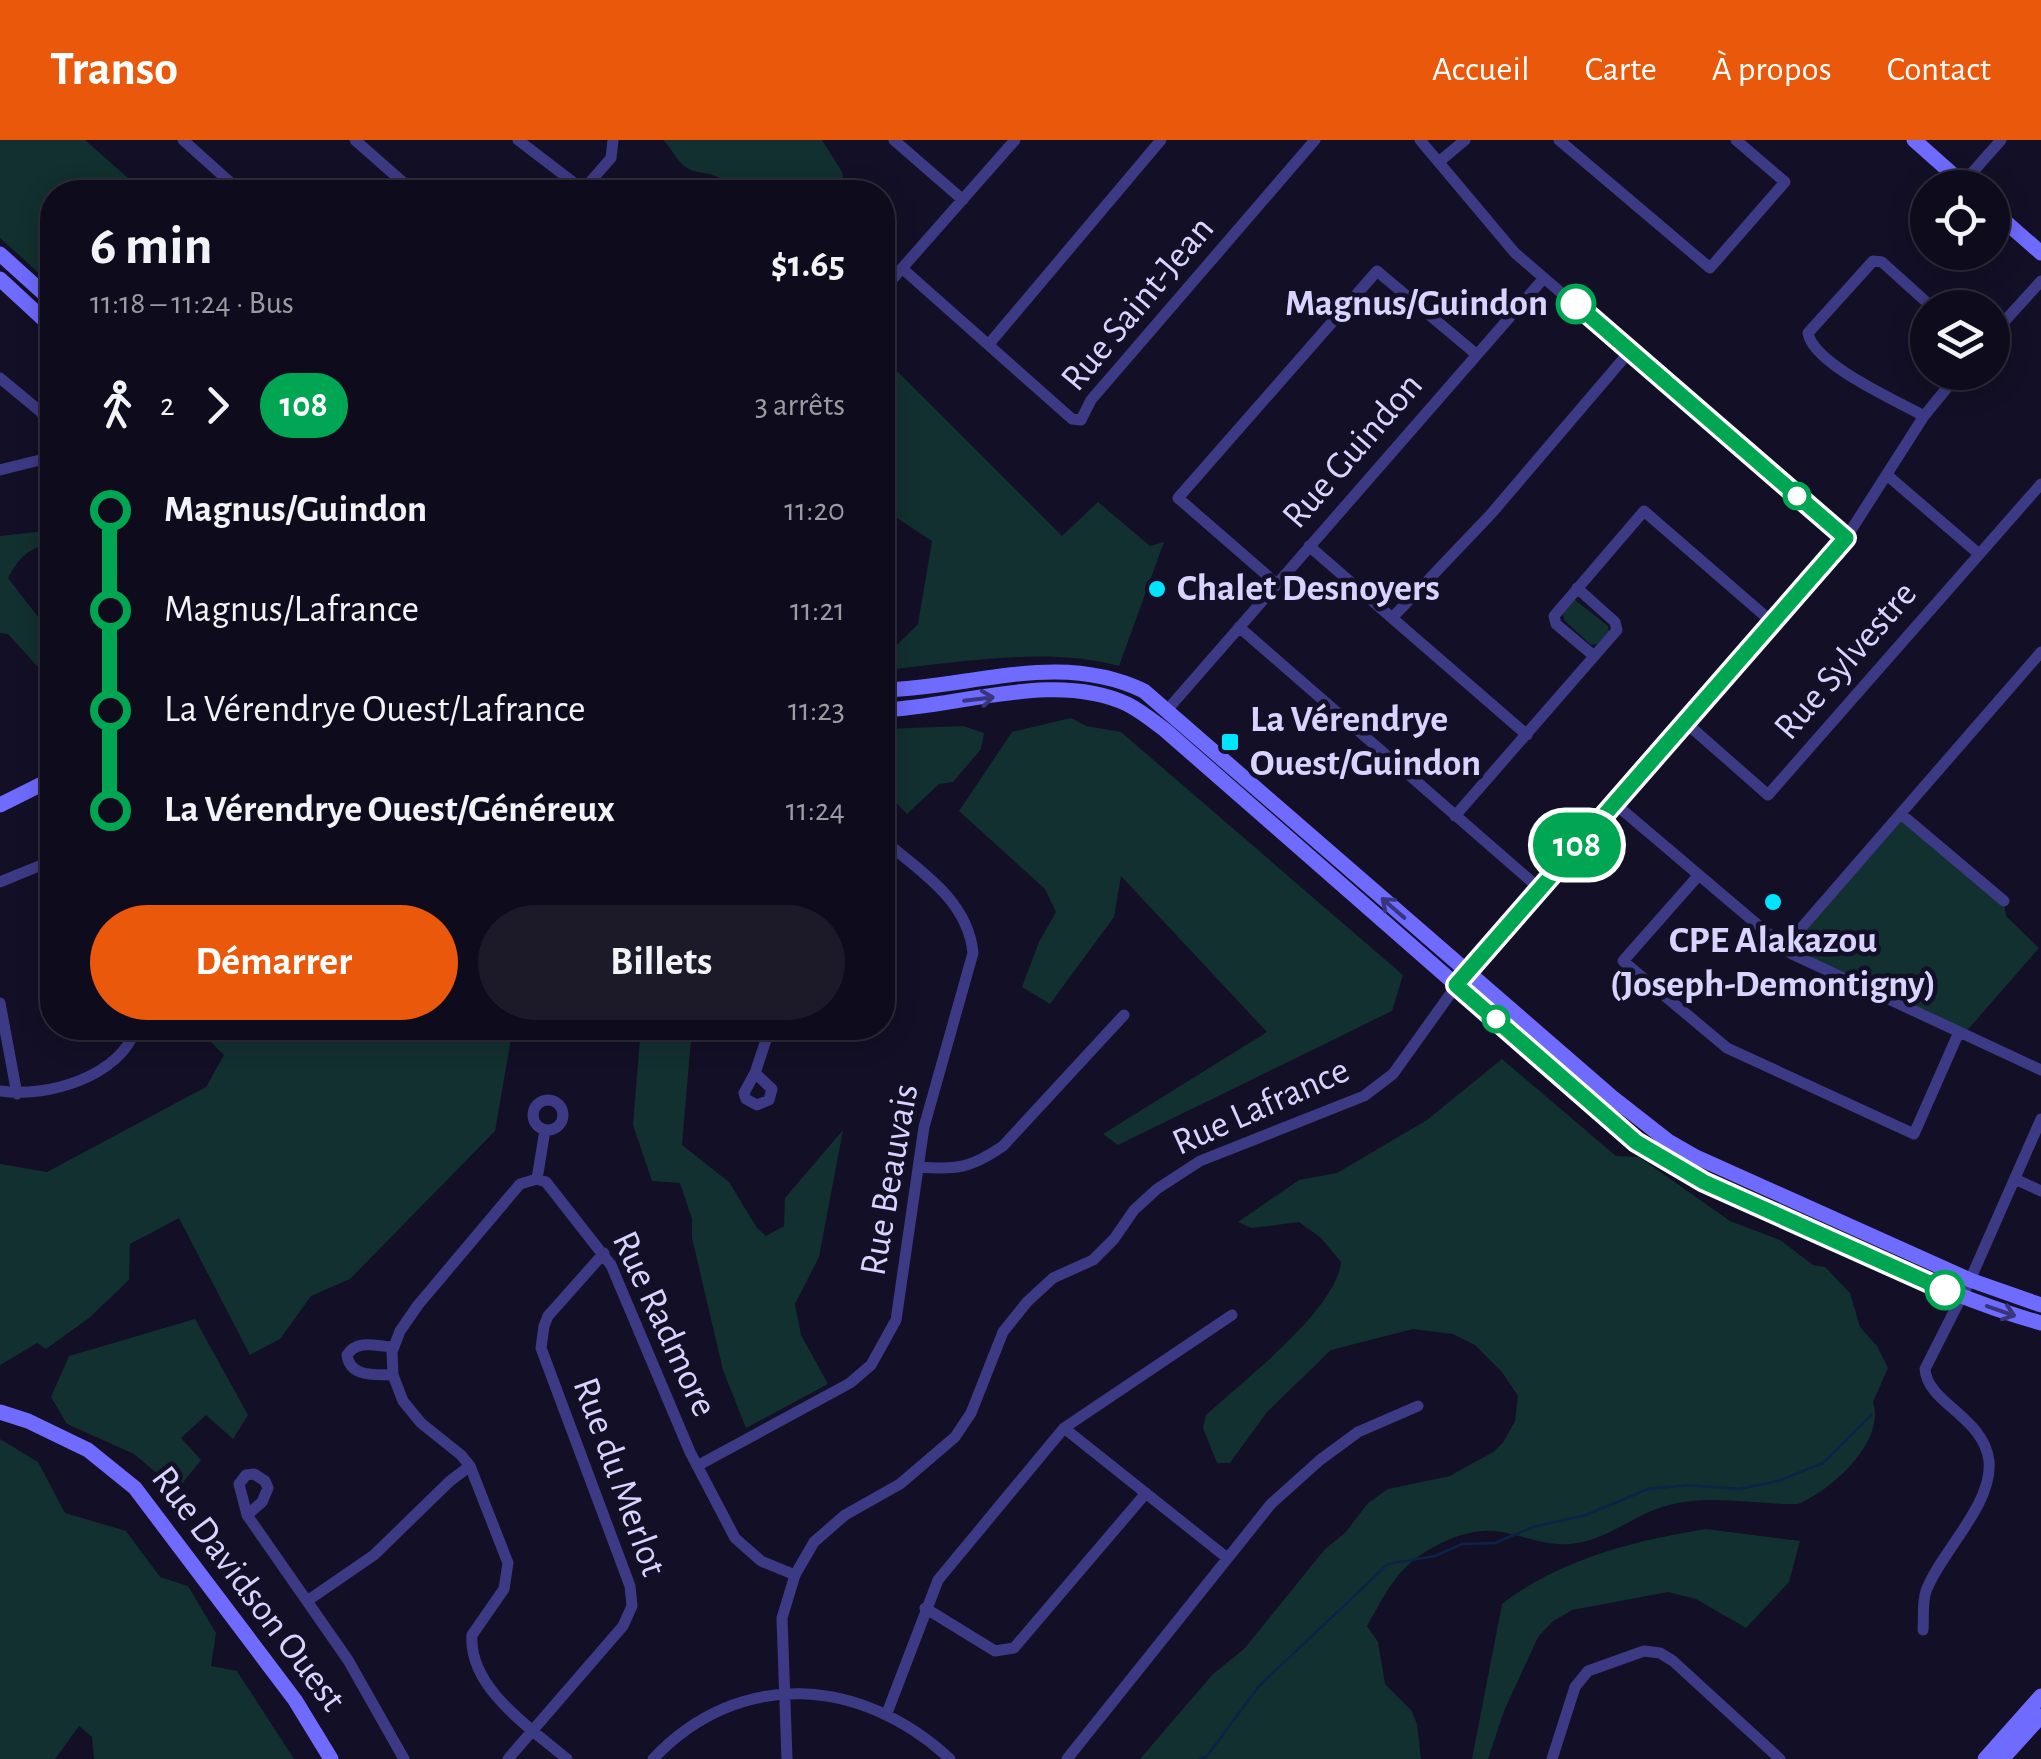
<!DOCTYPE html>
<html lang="fr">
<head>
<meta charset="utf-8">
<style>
	:root { --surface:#0e0b1c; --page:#1c1929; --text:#f1f3f6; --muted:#9b9ba3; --line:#2e2b3b; --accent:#ea580c }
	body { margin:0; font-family:"Alegreya Sans",sans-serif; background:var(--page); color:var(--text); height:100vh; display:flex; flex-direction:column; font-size:38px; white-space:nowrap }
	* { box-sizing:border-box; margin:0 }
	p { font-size:32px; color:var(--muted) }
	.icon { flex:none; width:55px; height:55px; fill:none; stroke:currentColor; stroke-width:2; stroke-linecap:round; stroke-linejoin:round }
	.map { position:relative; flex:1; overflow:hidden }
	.side { position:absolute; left:40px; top:40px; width:855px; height:860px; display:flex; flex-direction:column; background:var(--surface); border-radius:40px; box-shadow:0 5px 25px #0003,0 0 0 2px var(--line) }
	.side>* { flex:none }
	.badge { padding:0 20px; border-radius:32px; font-size:35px; line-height:65px }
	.controls { position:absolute; left:1910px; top:30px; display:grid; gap:20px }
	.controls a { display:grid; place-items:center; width:100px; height:100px; border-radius:50%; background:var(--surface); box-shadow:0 5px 25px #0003,0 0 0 2px var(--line); font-size:50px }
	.map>.badge { position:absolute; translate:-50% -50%; box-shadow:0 0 0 5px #fff }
	.legs { display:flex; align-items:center; gap:15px; height:110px; padding:0 50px; font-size:32px }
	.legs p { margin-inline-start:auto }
	.headline { display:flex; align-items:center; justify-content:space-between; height:170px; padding:0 50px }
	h1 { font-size:55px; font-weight:600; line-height:75px }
	.button { display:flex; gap:20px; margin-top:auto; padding:20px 50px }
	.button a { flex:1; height:115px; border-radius:60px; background:var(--accent); color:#fff; font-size:40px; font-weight:600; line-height:115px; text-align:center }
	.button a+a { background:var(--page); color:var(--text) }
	ul { padding:0 50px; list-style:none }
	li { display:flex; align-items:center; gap:35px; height:100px; font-size:38px }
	li i { display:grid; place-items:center; width:15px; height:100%; margin:0 12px; background:currentColor }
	li i::after { content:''; width:25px; height:25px; margin:-12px; border:8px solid; border-radius:50%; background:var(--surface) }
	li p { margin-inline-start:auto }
	li:first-child i { background:linear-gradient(#0000 50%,currentColor 0) }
	li:last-child i { background:linear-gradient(currentColor 50%,#0000 0) }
	header { display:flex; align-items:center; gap:60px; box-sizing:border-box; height:140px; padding:0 50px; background:var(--accent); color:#fff }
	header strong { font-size:48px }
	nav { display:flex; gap:55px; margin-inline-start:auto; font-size:35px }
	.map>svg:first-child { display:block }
	.green { fill:#12302f }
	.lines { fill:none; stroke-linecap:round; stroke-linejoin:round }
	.stream { stroke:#0c2248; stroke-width:2.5 }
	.street { stroke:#3d3a85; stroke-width:11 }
	.secondary { stroke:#6f6bff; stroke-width:15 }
	.oneway { stroke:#38347d }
	.line-1-casing { stroke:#fff; stroke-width:22 }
	.line-1 { stroke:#00a651; stroke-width:15 }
	.stop-1-dot { fill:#fff; stroke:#00a651; stroke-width:5 }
	.poi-dot { fill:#00e5ff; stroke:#130f26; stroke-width:4 }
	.labels { text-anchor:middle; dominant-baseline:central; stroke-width:9; stroke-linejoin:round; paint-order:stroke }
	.street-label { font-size:38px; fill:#d9d4ff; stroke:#130f26 }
	.stop-label { font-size:38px; font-weight:bold; fill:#d9d4ff; stroke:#130f26; text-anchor:end }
	.poi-label { font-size:38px; font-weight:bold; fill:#d9d4ff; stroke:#130f26; text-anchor:start }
</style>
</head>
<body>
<header>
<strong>Transo</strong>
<nav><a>Accueil</a><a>Carte</a><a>À propos</a><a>Contact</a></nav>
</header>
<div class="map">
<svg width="2041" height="1619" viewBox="0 0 2041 1619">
	<rect width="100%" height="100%" fill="#130f26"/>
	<path class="green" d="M0,0H85L144,52H52V145L0,98Z
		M663,0H822L842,32L846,52H728C722,26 698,39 683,25C675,18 671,7 663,0Z
		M883,217L1062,396L1098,362L1150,406L1164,402L1119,526C1044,506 959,523 883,530V519L918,484L932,401L894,376L883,383V294L888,282L883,265Z
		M45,391L52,403C29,408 19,417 8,438L52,495V538L47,537L8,494L0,493V396Z
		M1575,460L1608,486L1609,492L1598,504L1591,505L1564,480L1563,474Z
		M1071,578L1086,586L1121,592L1403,835L1392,871L1118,1005L1103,994L1267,892L1121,736L1114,777L1050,864L1022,847L1039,802L1056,772L1045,749L959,671L1012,592Z
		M963,586L984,593L981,609L953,642L939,644L907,674L883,649V589Z
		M1901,674L2004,761L2006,776L2039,808L1964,894L1783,809Z
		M196,888H692L682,1005L729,1042L757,1088L766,1096L784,1086L785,1058L843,990L819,1117L795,1164L801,1195L828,1244L746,1288L723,1230L692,1098V1079L680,1043L652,1041L633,985L640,898L511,899L495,991L350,1139L311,1156L280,1199L250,1215L179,1078L130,1104L129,1140L89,1178L46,1209L37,1203L0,1225V1024L47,1032L206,947L224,915Z
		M1502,919L1616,1016L1639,1017L1730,1081L1780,1100L1813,1125L1825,1127L1850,1153L1860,1187L1877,1206L1888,1228L1873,1262C1886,1301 1832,1350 1798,1364C1754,1365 1713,1354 1669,1365C1636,1373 1611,1398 1577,1403C1550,1408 1528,1397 1502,1392C1470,1385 1427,1406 1405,1428C1389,1444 1378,1467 1367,1486L1378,1502L1385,1544L1411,1570L1417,1584L1421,1619H1140L1213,1534L1244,1509L1325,1409L1345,1393L1368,1363L1388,1349L1450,1336L1493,1312L1503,1303L1515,1281L1518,1256L1502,1232L1475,1205L1453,1194L1413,1189L1331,1210L1267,1272L1230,1323H1217L1203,1288L1206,1275C1243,1241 1336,1170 1341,1122L1321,1098L1299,1082L1251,1088L1238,1082L1299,1040L1337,1033L1427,980Z
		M195,1179L248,1275L233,1299L206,1275L181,1298L201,1320L177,1350L134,1314L67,1284L51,1257L69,1216Z
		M0,1299L38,1322L65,1373L126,1391L160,1437L188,1446L216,1493L211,1526L237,1531L294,1619H94L92,1597L79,1586L55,1619H0Z
		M1706,1389L1800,1401L1789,1442L1746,1488L1696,1459L1668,1452L1572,1470L1552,1482L1538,1497L1504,1571L1488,1619H1472L1502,1464C1558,1420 1636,1400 1706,1389Z"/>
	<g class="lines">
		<path class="stream" d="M1200,1619L1207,1616L1259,1546L1388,1424L1435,1416L1462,1404L1495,1403L1533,1387L1586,1375L1648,1349L1688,1345L1739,1349L1778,1341L1823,1323L1871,1275"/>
		<path class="street" d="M183,0L241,52
			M355,0L414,52
			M518,0L586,52
			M894,0L963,60
			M1420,0L1515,113L1846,398
			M1559,0L1710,128L1785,42L1736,0
			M1440,21L1465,0
			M1963,43L2001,0
			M583,50L611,18L613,0
			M904,130L1072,279L1081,280L1091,260L1315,0
			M882,151L1015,0
			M1992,195L2041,141
			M989,204L1161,0
			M0,238L41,272L52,292
			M1924,276C1897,261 1813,224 1808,193L1873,121L1882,122L1933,168
			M0,330L44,319L52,305
			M1887,335L1979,414
			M1309,406L1527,595
			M1277,444L1178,358L1377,131L1476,214
			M1392,478L1491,374L1630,211
			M1239,487L1539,748
			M1594,516L1556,484L1554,476L1644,371L1772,482
			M1168,569L1544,138
			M1685,582L1768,655L2041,344
			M1614,663L1792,814L2041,930
			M1901,674L2004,761
			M1455,676L1617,490L1615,482L1577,448
			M1698,736L1623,821L1727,908L1914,994L1959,892
			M0,742L44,724L52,726
			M1783,809L2041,512
			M0,863L17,954
			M755,933L772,949L769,960L757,965L746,959L744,953L755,933L770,888
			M0,951C47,958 120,937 136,888
			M533 975a15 15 0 1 1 30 0a15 15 0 1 1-30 0Z
			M919,1027C957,1030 971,1028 1003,1006L1124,875
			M537,1039L545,990
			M2015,1039L2041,1051
			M393,1235C375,1234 350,1238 347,1215C357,1199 376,1206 393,1207
			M1064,1288L1226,1417
			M697,1326L850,1243L871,1225L896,1180L924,987L973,813C968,760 920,731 882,699
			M247,1375L262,1362L268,1348L265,1341L254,1334L246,1335L239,1344L247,1375L348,1520L404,1619
			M307,1461L374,1415L450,1341L470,1326
			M925,1468L995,1511L1014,1508L1146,1353
			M1923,1490C1924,1478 1922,1463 1926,1451C1941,1411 1993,1365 1989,1321C1984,1277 1927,1263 1925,1229L1970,1140L2041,979
			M887,1573L938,1440L1064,1288L1232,1175
			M508,1619L623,1486L632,1466L630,1446L541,1208L544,1186L548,1176L604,1113
			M567,1619C532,1589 468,1548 472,1495L504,1449L508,1423L470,1326L461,1315L421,1283L403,1261L393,1235L392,1212L400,1191L418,1165L520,1044L537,1039L546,1042L611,1125L690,1312L735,1398L761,1421L795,1435
			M653,1619C740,1527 862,1537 950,1619
			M787,1619L782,1478L795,1435L814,1402L845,1375L900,1344L955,1297L971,1273L1003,1192L1027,1162L1053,1138L1093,1120L1114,1099L1134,1070L1157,1049L1200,1021L1364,956L1393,934L1466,832L1846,398L1924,276L1960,232
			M1067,1619L1271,1364L1320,1320L1358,1292L1418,1266
			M1552,1619L1575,1547L1588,1531L1644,1511L1660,1513L1673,1521L1780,1619"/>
		<path class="secondary" d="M1914,0L1968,48
			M1992,70L2041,113
			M0,114L52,161
			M0,139L52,187
			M882,550C971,548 1059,510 1144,551L1613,958L1668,1001L1694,1016L1970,1140L2041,1165
			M882,570C959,567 1054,530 1127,564C1141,571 1153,581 1165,590L1614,983C1675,1035 1750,1062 1822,1095C1894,1127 1965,1162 2041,1183
			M0,665L52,639
			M0,1272L28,1281L88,1310L135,1348L295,1560L331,1619
			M1985,1619L2041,1556
			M2002,1619L2041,1576"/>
	</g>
	<defs><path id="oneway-shaft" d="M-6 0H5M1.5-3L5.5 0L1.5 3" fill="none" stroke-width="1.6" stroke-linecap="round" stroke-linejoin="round" transform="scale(2.5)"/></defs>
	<g class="oneway">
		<use href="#oneway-shaft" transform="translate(979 559) rotate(-7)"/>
		<use href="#oneway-shaft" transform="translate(1393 768) rotate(-139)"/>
		<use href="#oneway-shaft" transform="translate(2001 1171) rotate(19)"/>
	</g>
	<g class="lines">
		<defs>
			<path id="line-1" d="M1576,164L1846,398L1456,845L1636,1002L1704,1042L1945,1150"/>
		</defs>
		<use href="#line-1" class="line-1-casing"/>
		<use href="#line-1" class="line-1"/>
	</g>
	<g class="stop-1-dot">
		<circle cx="1576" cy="164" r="18"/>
		<circle cx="1797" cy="356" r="12"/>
		<circle cx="1496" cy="879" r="12"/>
		<circle cx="1945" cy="1150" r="18"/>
	</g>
	<g class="poi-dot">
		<circle cx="1157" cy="449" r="10"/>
		<rect x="1220" y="592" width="20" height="20" rx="5"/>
		<circle cx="1773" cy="762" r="10"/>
	</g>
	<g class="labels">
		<g class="street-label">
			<text transform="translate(1138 164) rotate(-50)">Rue Saint-Jean</text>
			<text transform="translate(1353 311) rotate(-49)">Rue Guindon</text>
			<text transform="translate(1846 521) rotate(-49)">Rue Sylvestre</text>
			<text transform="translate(1261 967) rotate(-24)">Rue Lafrance</text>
			<text transform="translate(890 1040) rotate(-80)">Rue Beauvais</text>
			<text transform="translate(664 1184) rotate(65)">Rue Radmore</text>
			<text transform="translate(619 1337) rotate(70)">Rue du Merlot</text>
			<text transform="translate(248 1449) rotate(53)">Rue Davidson Ouest</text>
		</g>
		<g class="stop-label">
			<text x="1548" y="164">Magnus/Guindon</text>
		</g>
		<g class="poi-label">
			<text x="1177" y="449">Chalet Desnoyers</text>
			<text x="1250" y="580">La Vérendrye<tspan x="1250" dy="44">Ouest/Guindon</tspan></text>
			<text x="1773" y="801" text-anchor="middle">CPE Alakazou<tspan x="1773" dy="44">(Joseph-Demontigny)</tspan></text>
		</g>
	</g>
</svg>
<div class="controls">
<a><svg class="icon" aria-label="locate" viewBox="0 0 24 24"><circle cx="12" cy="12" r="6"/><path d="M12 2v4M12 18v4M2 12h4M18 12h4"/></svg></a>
<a><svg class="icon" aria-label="layers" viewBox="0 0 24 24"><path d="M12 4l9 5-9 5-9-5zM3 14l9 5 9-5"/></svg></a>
</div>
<b class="badge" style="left:1577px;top:705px;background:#00a651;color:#fff">108</b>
<section class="side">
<div class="headline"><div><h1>6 min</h1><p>11:18 – 11:24 · Bus</p></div><b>$1.65</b></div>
<div class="legs"><svg class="icon" aria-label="walk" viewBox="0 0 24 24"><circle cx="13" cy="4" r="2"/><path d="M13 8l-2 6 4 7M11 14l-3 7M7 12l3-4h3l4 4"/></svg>2<svg class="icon" aria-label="forward" viewBox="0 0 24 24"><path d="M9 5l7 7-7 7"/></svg><b class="badge" style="background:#00a651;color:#fff">108</b><p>3 arrêts</p></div>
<ul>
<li><i style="color:#00a651"></i><b>Magnus/Guindon</b><p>11:20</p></li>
<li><i style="color:#00a651"></i><span>Magnus/Lafrance</span><p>11:21</p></li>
<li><i style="color:#00a651"></i><span>La Vérendrye Ouest/Lafrance</span><p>11:23</p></li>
<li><i style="color:#00a651"></i><b>La Vérendrye Ouest/Généreux</b><p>11:24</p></li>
</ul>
<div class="button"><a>Démarrer</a><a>Billets</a></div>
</section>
</div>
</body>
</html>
